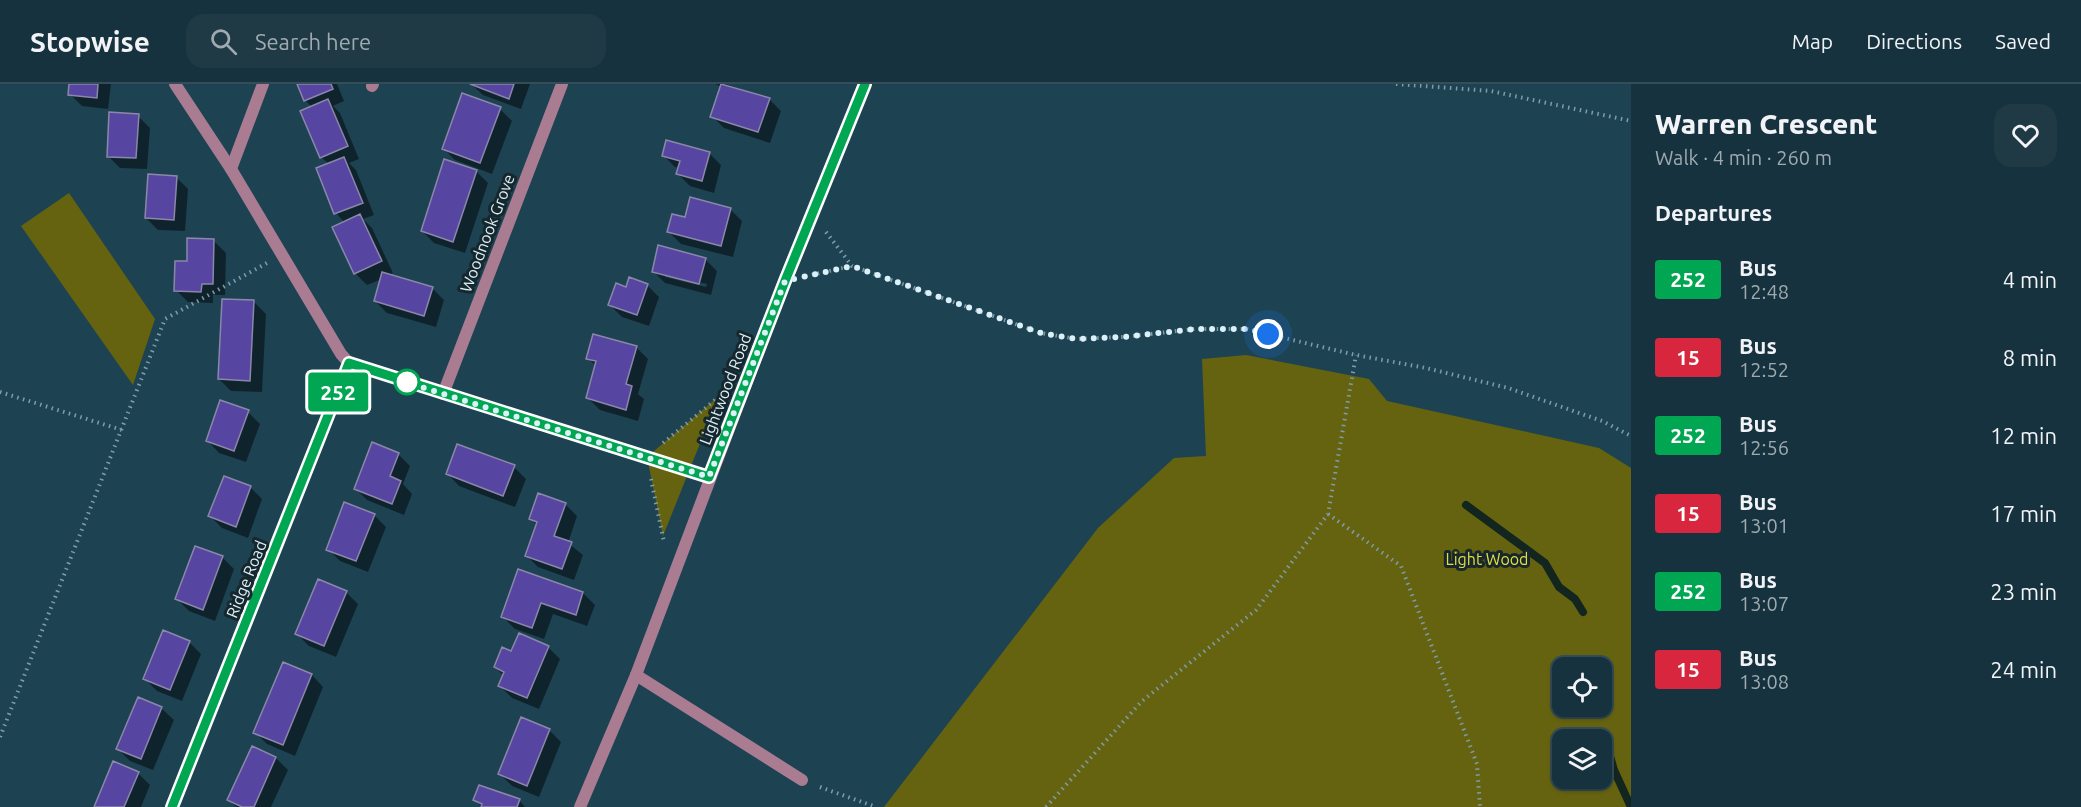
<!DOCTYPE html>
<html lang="en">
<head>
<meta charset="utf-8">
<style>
	:root { --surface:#16323e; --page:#1f3a45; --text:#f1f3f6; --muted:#9eaab0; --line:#354d58 }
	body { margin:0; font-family:Ubuntu,sans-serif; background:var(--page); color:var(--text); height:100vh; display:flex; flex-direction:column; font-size:22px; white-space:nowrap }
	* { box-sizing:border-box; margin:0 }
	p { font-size:20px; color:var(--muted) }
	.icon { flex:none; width:33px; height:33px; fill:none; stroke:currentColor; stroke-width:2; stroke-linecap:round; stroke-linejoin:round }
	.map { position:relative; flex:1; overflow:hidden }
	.drawer { display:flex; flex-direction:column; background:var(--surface); width:450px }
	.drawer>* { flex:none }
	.badge { padding:0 12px; border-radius:4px; font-size:21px; line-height:39px }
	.tools { position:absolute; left:1552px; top:573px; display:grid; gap:12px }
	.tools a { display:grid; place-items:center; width:60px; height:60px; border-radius:12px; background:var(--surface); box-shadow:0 2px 4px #0004,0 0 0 2px var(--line); font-size:30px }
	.you { position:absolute; width:30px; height:30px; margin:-15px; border:4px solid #fff; border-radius:50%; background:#1a73e8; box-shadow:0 0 0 9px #1a73e833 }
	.map>.badge { position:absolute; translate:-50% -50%; box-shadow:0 0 0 3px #fff }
	h2 { padding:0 24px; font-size:22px; line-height:54px }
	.round { display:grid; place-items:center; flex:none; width:63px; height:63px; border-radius:18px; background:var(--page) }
	.summary { display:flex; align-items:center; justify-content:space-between; height:102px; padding:0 24px }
	h1 { font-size:28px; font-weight:800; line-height:45px }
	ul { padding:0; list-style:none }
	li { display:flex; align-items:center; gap:18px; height:78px; padding:0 24px }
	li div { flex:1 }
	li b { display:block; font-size:22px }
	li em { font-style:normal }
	li .badge { min-width:66px; font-weight:700; text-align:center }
	header { display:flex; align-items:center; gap:36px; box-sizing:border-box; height:84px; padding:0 30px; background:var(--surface); border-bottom:2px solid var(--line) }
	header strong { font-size:28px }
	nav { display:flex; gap:33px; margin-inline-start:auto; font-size:21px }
	.search { width:420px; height:54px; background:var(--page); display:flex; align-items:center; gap:15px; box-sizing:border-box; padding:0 21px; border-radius:18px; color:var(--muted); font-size:22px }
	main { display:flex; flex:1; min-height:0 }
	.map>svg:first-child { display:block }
	.green { fill:#656310; fill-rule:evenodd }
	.shadow { fill:#0007; fill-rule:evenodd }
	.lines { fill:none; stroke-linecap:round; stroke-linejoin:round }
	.stream { stroke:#12251e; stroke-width:8 }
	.building { fill:#5746a1; stroke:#8a87a9; stroke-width:1.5 }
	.path { stroke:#7f9ca9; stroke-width:4; stroke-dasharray:1.5 4.5; stroke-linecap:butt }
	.lane { stroke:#a97c92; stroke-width:12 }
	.street { stroke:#a97c92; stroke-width:12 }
	.line-casing { stroke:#fff; stroke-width:14 }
	.line { stroke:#00a651; stroke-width:9 }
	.walk { stroke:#dbf0f9; stroke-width:6; stroke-dasharray:0 10.8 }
	.stop-dot { fill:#fff; stroke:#00a651; stroke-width:3 }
	.labels { text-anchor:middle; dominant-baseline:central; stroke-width:6; stroke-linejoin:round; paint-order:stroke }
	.street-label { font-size:16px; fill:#dbf0f9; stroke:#17272e }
	.park-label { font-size:16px; fill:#e3df3f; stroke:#17272e }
</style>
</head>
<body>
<header>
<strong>Stopwise</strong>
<div class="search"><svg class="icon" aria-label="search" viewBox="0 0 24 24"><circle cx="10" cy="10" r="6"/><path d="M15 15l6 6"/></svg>Search here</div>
<nav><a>Map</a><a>Directions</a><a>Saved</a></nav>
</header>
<main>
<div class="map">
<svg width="1631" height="723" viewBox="0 0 1631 723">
	<rect width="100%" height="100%" fill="#1d4353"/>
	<path class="green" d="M69,109L155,235L133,301L21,142Z
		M1246,271L1369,295L1387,317L1599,364L1631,384V723H884L1098,444L1174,374L1206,372L1202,275ZM1563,584H1602V622H1563ZM1563,656H1602V694H1563Z
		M719,312L663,452L647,373Z"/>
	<path class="shadow" d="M71,0H111L108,25L82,22L70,10Z
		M298,0H337L344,17L333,22L340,29L359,75L349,79L356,86L374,131L363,135L372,144L393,189L389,191L432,204L444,216L436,243L387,229L375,217L382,195L367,201L355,189L345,139L336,129L318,85L329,80L322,74L302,28L312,23L305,16Z
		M471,0H530L521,25L483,11Z
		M715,0H726L769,15L781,27L770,59L724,44L712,32L722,3Z
		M500,25L512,37L492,90L455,76L443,64Z
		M138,32L150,44L147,85L120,84L108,72Z
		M709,69L721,81L714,109L690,102L678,90L679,84L675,83L663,71Z
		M476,87L488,99L465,169L434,159L422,147Z
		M176,93L188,105L185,147L158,146L146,134Z
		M730,125L742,137L733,173L681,160L669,148Z
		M214,157L226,169L225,211H213V219L188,218L176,206L188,179Z
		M705,175L717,187L711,211L665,199L653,187ZM665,190L707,200L706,203L665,193Z
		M647,201L659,213L649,242L622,233L610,221L627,205Z
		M254,218L266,230L262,308L231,307L219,295Z
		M636,263L648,275L638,310L644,315L638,337L600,326L588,314L597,283L588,274Z
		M248,328L260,340L246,378L219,369L208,357Z
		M398,370L410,382L403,400L412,410L404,431L367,416L355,404Z
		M514,383L526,395L515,423L459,402L448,390Z
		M250,403L262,415L248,454L222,444L210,432Z
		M565,420L577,432L568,459L583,471L574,496L538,483L526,471L537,441L530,435Z
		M374,431L386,443L368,488L340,477L328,465Z
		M222,473L234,485L215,537L189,527L177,515Z
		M519,487L583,509L595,521L587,542L553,530L544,555L515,545L503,533Z
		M346,508L358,520L336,573L309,562L297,550Z
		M189,558L201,570L182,617L157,607L145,595Z
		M548,563L560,575L539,625L512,614L500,602L504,592L495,583L512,569Z
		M284,580L312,591L323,603L295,672L267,660L255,648Z
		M139,615L162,625L174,636L153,686L130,677L118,665Z
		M549,646L561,658L539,713L512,702L500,690Z
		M252,664L276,674L288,686L271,723H236L229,716Z
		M138,689L150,701L141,723H96Z
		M475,716H519L525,723H482Z"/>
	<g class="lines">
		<path class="stream" d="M1466,421L1545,479L1559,503L1575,515L1583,528
			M1605,655L1614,686L1631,723"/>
	</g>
	<path class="building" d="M69,0H98L97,14L68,11Z
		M297,0H331L333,5L304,17Z
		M470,0H514L509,15Z
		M721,0L770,14L758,48L710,33Z
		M462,9L501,23L480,79L442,65Z
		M328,15L348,62L320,74L300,27Z
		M109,28L139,30L136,74L107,73Z
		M666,56L710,68L702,97L676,90L680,77L662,72Z
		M344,73L363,119L334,130L316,84Z
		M444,75L477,86L453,158L421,147Z
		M148,90L177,92L174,136L145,134Z
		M690,113L731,124L721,162L667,148L672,130L685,133Z
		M360,130L382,177L354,190L332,143Z
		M187,154L214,155L213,200H202L201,208L174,207L175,177H187Z
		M658,161L706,174L699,200L652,188Z
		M382,188L433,203L424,232L374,217Z
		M629,193L648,200L637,231L608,221L616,199L626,203Z
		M222,215L254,216L250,297L218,295Z
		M593,250L637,262L626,300L632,302L626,326L586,314L596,277L586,275Z
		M220,316L249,326L234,367L206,357Z
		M372,358L399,369L390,392L401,397L392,420L354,405Z
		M457,360L515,381L503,412L446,390Z
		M224,392L251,402L236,443L208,432Z
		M538,409L566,419L554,452L572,458L562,485L525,472L537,438L529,435Z
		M344,418L375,430L356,477L326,466Z
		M195,462L223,472L203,526L175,515Z
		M518,485L583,508L576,531L541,519L532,544L501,533Z
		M318,495L347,507L324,562L295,550Z
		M163,546L190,557L170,606L143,595Z
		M519,549L549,562L527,614L498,602L504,588L494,583L502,563L511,567Z
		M283,578L312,590L283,661L253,649Z
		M138,613L162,623L141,675L116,665Z
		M521,633L550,645L527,702L498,690Z
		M252,662L276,673L254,723H242L227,716Z
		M113,677L139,688L124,723H94Z
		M479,701L520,715L517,723H481L482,720L473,716Z"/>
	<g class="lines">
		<path class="path" d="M1396,0L1491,7L1631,37
			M826,148L852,182L1041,249L1077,255L1123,253L1195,245H1246L1356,271L1426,284L1508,304L1602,337L1631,352
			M806,192L852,182
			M0,308L122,346
			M663,359L720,312
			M651,395L664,458
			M1328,430L1401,482L1477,680L1480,723
			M0,653L165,235L267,179
			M820,703L876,723
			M1046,723L1142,617L1256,526L1328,430L1356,271"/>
		<path class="lane" d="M372,2L373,0
			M231,85L263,0
			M636,591L802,696"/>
		<path class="street" d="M175,0L231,85L341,270L349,279L709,393
			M443,310L562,0
			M172,723L349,279
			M580,723L636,591L785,197L865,0"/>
	</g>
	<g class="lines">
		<defs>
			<path id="line" d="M172,723L349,279L709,393L785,197L865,0"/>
		</defs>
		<use href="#line" class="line-casing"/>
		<use href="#line" class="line"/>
		<path class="walk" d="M407,298H405L709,393L785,197L852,182L1041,249L1077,255L1123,253L1195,245H1246L1268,250"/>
	</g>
	<circle class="stop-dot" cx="407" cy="298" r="12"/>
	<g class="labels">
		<g class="street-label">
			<text transform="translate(487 149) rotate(-69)">Woodnook Grove</text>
			<text transform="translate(725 305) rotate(-69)">Lightwood Road</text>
			<text transform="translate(246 495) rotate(-68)">Ridge Road</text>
		</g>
		<g class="park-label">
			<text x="1487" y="475">Light Wood</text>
		</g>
	</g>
</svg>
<div class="tools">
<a><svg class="icon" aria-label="locate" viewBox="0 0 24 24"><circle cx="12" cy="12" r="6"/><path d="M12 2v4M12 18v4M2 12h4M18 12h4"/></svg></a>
<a><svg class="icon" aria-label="layers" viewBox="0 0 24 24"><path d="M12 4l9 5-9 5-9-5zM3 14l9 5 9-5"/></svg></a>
</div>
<div class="you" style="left:1268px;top:250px"></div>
<b class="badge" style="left:338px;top:308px;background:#00a651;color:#fff">252</b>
</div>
<section class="drawer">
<div class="summary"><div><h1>Warren Crescent</h1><p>Walk · 4 min · 260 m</p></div><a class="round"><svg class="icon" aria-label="heart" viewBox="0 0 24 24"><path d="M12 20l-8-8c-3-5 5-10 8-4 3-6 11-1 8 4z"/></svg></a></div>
<h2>Departures</h2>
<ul>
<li><span class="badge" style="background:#00a651;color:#fff">252</span><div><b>Bus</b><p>12:48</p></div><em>4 min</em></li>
<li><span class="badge" style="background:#d7263d;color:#fff">15</span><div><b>Bus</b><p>12:52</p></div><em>8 min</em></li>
<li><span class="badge" style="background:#00a651;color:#fff">252</span><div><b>Bus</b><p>12:56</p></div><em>12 min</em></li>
<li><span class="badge" style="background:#d7263d;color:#fff">15</span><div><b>Bus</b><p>13:01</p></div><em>17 min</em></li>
<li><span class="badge" style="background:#00a651;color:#fff">252</span><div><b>Bus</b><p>13:07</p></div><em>23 min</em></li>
<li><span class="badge" style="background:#d7263d;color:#fff">15</span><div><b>Bus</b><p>13:08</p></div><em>24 min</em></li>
</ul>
</section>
</main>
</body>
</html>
